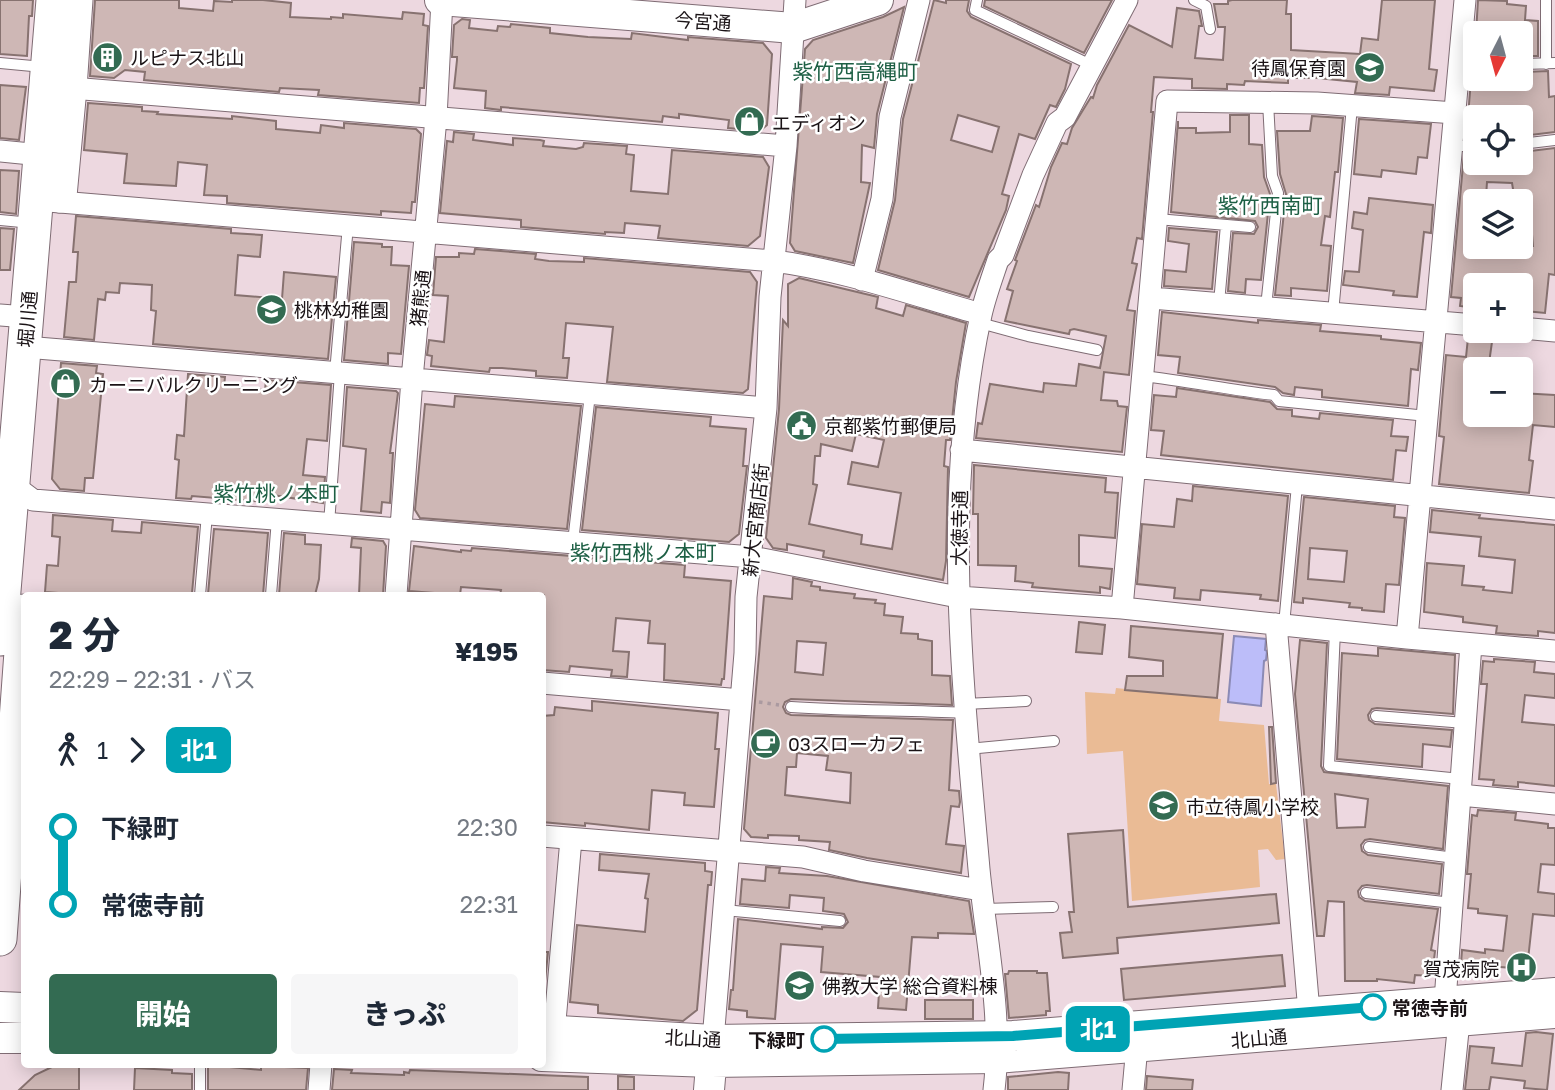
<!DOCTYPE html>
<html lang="ja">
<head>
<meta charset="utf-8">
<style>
	:root { --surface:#fff; --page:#f6f6f7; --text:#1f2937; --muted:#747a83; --accent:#336b52 }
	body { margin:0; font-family:"Golos Text","Noto Sans JP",sans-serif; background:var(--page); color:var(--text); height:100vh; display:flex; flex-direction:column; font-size:26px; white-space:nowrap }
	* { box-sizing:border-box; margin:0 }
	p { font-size:23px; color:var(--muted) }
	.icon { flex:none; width:38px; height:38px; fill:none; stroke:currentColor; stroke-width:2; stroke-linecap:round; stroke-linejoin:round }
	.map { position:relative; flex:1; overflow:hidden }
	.details { position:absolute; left:21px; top:592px; width:525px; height:476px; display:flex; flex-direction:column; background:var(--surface); border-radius:7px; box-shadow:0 4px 18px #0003 }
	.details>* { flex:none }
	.badge { padding:0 14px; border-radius:10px; font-size:24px; line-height:46px }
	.needle { width:46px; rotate:186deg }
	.tools { position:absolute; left:1463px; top:21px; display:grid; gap:14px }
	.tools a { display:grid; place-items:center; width:70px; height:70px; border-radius:7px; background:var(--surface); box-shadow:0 4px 18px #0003; font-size:35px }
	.map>.badge { position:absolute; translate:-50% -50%; box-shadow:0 0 0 4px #fff }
	.legs { display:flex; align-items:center; gap:10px; height:77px; padding:0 28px; font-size:23px }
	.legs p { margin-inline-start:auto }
	.summary { display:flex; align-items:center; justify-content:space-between; height:119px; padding:0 28px }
	h1 { font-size:38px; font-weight:800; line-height:52px }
	.action { display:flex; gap:14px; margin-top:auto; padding:14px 28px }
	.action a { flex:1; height:80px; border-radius:7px; background:var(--accent); color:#fff; font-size:28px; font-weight:800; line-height:80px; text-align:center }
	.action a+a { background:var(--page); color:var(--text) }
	ul { padding:0 28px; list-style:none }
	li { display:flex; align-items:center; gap:24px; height:77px; font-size:26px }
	li i { display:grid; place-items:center; width:10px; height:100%; margin:0 9px; background:currentColor }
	li i::after { content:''; width:18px; height:18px; margin:-9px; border:5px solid; border-radius:50%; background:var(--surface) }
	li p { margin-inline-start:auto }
	li:first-child i { background:linear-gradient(#0000 50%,currentColor 0) }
	li:last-child i { background:linear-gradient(currentColor 50%,#0000 0) }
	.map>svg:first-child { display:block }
	.green { fill:#eabb95 }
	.water { fill:#bcbdf9; stroke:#8b8ab5; stroke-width:2 }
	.building { fill:#ceb7b5; stroke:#877270; stroke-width:2; fill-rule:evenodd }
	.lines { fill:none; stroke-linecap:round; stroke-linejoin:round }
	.lane-casing { stroke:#7f6c74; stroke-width:12 }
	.street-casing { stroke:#7f6c74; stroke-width:23 }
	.secondary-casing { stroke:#7f6c74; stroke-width:32 }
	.primary-casing { stroke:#7f6c74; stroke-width:35 }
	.path { stroke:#ab9aa0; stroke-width:3.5; stroke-dasharray:3.5 5; stroke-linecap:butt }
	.lane { stroke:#fff; stroke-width:10 }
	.street { stroke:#fff; stroke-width:21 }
	.secondary { stroke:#fff; stroke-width:30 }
	.primary { stroke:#fff; stroke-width:33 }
	.line-1-casing { stroke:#fff; stroke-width:16 }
	.line-1 { stroke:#00a3b4; stroke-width:10 }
	.stop-1-dot { fill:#fff; stroke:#00a3b4; stroke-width:3.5 }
	.labels { text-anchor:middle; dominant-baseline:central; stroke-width:5; stroke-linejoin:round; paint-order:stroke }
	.street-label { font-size:19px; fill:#1a1316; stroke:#fff }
	.poi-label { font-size:19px; fill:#1a1316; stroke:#fff; text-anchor:start }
	.stop-label { font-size:19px; font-weight:bold; fill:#1a1316; stroke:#fff; text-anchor:start }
	.neighbourhood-label { font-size:21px; fill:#1d5f44; stroke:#fff }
</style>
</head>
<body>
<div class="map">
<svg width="1555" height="1090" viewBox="0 0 1555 1090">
	<rect width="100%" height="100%" fill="#edd8e0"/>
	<path class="green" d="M1116,688L1221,699L1219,721L1264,725L1269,784H1276L1285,859L1276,860L1268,849L1258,850L1260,887L1132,901L1123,751L1087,754L1085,692L1115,694Z"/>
	<path class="water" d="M1234,636L1266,639L1265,650L1267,651L1266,660L1264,661L1261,706L1228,702Z"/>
	<path class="building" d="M0,0H33L32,16H29L27,56L0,54Z
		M95,0H179V8L213,11L214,1L232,2V0H263L291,3L290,17L331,19V17L343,18V14L402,19L403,12L424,14L423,25L428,26L424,88H420L419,103L318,95L319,90L280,88L279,92L144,80L145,72L125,70L114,78L90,76Z
		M934,0L946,3V0H969L967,11L971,17L1071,64L1065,89L1056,107L1050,105L1035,139L1019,134L1002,194L1009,196L1006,210L969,297L878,270L895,200L903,119ZM958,115L999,127L992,152L951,140Z
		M985,0H1112L1084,53L984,6Z
		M1232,0H1287L1286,14H1291V50L1360,54L1362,38L1378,40L1382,0H1435L1429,69L1437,70L1434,91L1390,87L1389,95L1355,93L1357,82L1317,78H1288V83L1245,81L1244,85L1227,84V89L1192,88V79L1154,77L1151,112H1153L1142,239L1137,238L1132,263L1137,264L1127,310L1135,311L1129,375L1104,372L1101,400L1117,401L1118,406L1127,407L1122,452L976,438L978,423L982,424L990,384L1043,392L1044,383L1076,386L1079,364L1100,368L1106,336L1074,329L1070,330L1069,334L1005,321L1013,291L1007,289L1017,261L1015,260L1036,205L1039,207L1051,167L1062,143L1067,144L1072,128L1091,97L1093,98L1097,85L1129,25L1172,47L1177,8L1199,11L1202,26H1199L1195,58L1223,60L1225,27H1218L1214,4H1228V1Z
		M1478,0L1507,1V4L1526,6L1525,20L1538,21V56H1521V33H1476Z
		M904,7L877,114L874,148L862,145L861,182L870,183L853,263L795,251L790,243L805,49L813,40L883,17Z
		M462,19L470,20L469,28L497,31L498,26L510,27L511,24L550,28V33L588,37L631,39L632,33L688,40V37L763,43L772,54L767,125L760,131L728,128L729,120L679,114V118L663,116L662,122L501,107V110L485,108L486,91L454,88L457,60V57H452L454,25Z
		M1548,71L1549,97L1555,96V132L1521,136V117H1468L1471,79H1521V72Z
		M0,85L26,87L19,140L0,138Z
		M88,103L142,107V111L158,112L157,114L232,119V116L276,121V129L320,133L321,125L344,128V123L416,129L421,134L415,202H412L411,213L381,211V215L227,203V196L204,195L207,165L178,162L176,186L124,183L127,154L84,150Z
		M1230,115H1249V144L1262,145L1264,177L1270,194L1261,280L1246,279L1245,293L1228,291L1233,233L1254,234L1258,227L1255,221L1171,212L1178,121V128H1196V133L1230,132Z
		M1312,116L1343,118L1338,172H1335L1330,217L1325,216L1321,245L1331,246L1327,291L1291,288V296L1275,295L1286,194L1280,174L1277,131H1310Z
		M1359,119L1431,124L1427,158L1418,157L1416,174L1382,170L1381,177L1354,174Z
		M454,132L474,134L473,140L513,145V138L540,140L544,141L543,146L576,149L583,147L584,143L627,146L626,154L634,155L631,191L668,194L672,150L763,157L769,167L760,236L748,246L658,238L660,226L625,223L624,233L605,232V234L521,227V220L440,213L447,141L453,142Z
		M1555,148V275L1549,274L1545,313L1525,311L1527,288L1521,285H1475V308L1460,306L1461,298L1451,297L1464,154H1475V163H1522L1521,152ZM1487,182L1512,183L1515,201H1521L1523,213L1530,212L1533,246L1475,247V197H1486Z
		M0,170L19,171L16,214L0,212Z
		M1369,198L1433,205L1431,233L1424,232L1417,297L1393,295L1394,291L1343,285L1345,271L1359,272L1363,230L1352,228L1354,212L1367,214Z
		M76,216L231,229V233L262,235L260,257L238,255L235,295L282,299L284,272L336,277L328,359L153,344L156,311L151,310L152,285L120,283L119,293L106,292L105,300L98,299L94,340L64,337L69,282H76L78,252H73Z
		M0,228L14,229L10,270H0Z
		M1169,228L1217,232L1212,289L1164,286L1165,270L1186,272L1189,244L1168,241Z
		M354,242L382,244V247H392L391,265L409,266L401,354L388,353V364L344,360Z
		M475,249L536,254L535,259L549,261L584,262V258L750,272L757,282L748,389L743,393L607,382L613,327L566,323L563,358H569L567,378L536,376V371L502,368H490L489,372L431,366L432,356L427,355L429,340L444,342L448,296L433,295L436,257H459V253L474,254Z
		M799,278L878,297L876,308L903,316L906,305L966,323L956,382L950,440H946L944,466L948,467L946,561L943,580L823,557L824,551L787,544V550L773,548L766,538L779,409L783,320L788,326V284ZM856,434L884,440L878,467L852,462L848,484L901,493L892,549L861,544L862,535L809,524L817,485L813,484L815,456H820L821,444L852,451Z
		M1162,312L1258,323V320L1321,325L1320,331L1381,336V339L1421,343L1418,370L1411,369L1408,406L1322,397V390L1295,387L1294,395L1283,393L1275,387L1178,373L1180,357L1158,355Z
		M1484,334L1493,335L1490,356L1489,369H1475L1474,415H1521V393L1555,395V427L1533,425L1529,460L1533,461L1529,493L1439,484L1444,437L1439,436L1446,355L1466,357L1468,338L1480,337Z
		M61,363L97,366L96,373L103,374L93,478H85L84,491L60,489L52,479Z
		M188,374L225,377L224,386L265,390L266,380L331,385L327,441L307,439L303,475L325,477L323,503L266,494L265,502L192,496L191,499L176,498L179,460L175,459L177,435L184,436Z
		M347,387L396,391L398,393L390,453H393L390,503L382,502L381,513L361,511L366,449L343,446Z
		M1177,388L1270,402L1277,409L1292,410V416L1319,419L1320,413L1393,420L1391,436L1408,437L1406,451L1396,450L1393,480L1161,455L1164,431L1151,430L1154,395L1176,397Z
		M455,396L581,406L567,529L420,518L415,510L425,404L454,407Z
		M596,407L711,417L710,426L746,429L743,466H747L739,534L729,542L582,530Z
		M974,465L1106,478L1105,492L1118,493L1115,538L1079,535V566L1112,569L1110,589L1100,587V593L1032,587L1033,583L1015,581L1016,566L978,565V514H973Z
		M1193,486L1288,496L1278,601L1260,599L1261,595L1201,590L1200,600L1174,598L1175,588L1137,584L1142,524L1174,527L1177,499L1192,501Z
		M1304,497L1395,506L1394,517L1405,518L1399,585L1386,584L1384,612L1362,610V608L1349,607L1350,603L1303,598V603L1294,602ZM1310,548L1347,551L1344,582L1308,579Z
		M1432,510L1480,515L1479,518L1555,525V633L1538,631V636L1496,633L1497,626L1463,622V617L1424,612L1427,563L1464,566L1462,585L1484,587L1483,590L1512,593L1515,560L1479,556L1481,537L1430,532Z
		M53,515L113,520L112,531L141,533L142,522L198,527L192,593L191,595L157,593V595H85L45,592L47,565L58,566L60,537L52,536Z
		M214,529L268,533L263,595L208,594Z
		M284,533L305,535V544L321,545L319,579L315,595H279Z
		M352,538L383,541L386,546L383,595H359L361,548L351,547Z
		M414,546L461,552V550L471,551L472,548L685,565L684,577L731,581L724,679H722L721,685L664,680L665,644L648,643L650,621L616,618L613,651L629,652L627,677L611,676L612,670L570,666L569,672L542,670L544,595H500L501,590L461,587L460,595L409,591Z
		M793,578L812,582L811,586L820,587V590L855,594L854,598L876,600L875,603L885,604L884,615L903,617L901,633L918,634V639L932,641V675L950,676L952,705L791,699L785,702L783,707L786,713L791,715L953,720L949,790L959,791L960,802L959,807L951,806L946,844L964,846L961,873L867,858L829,850L830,842L799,840V836L768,835V838L751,837L744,829L764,596L792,599ZM797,641L826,643L823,675L795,672ZM797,753L828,756L826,770L851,773L850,803L785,795L787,767H796Z
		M1079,622L1105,625L1102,654L1076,652Z
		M1131,626L1223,634L1217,698L1125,690L1127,676H1163V661L1129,657Z
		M1300,640L1327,643L1321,766L1324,772L1448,786L1443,849L1370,839L1365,840L1361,845L1362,851L1368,855L1442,864L1439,894L1367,885L1362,886L1358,891L1359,897L1365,901L1438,909L1431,950L1435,951L1432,976L1415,975L1414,983L1377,979V981H1345L1344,902L1328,901L1324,936H1317L1295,694ZM1335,794L1368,799L1365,827L1337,828Z
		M1378,648L1455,655L1453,714L1377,708L1372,709L1368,715L1369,720L1375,724L1452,730L1450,747L1423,744L1422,767L1337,759L1342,653L1378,656Z
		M1494,659L1535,662L1534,672L1555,674V698L1525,695L1522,722L1555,725V786L1518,782V787L1493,785L1494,780L1479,779L1487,684H1481L1483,661L1494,662Z
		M592,701L718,713L715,749H719L714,807L684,805L685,793L652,790L649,830L585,823V826L542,822V716L554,715L555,707L592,711Z
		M1269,727H1272L1276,783L1271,784Z
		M1478,810L1516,813L1515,820L1548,824V828H1555V865L1541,864L1538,892L1555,894V916L1533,914L1527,969L1461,964L1462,950L1485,953V949L1503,951L1507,916L1478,913V909L1468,908L1471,874H1467L1472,815L1477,816Z
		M1123,830L1128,907L1276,894L1279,923L1117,938L1118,953L1063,958L1060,933L1072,932L1069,912H1074L1068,834Z
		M600,854L705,863V871L712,872L711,885H708L697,1010L683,1021L598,1013V1005L570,1002L577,925L645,932L648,899L645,898L649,874L599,870Z
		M766,867L780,868L779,873L827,876L969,901L974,934L938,933V938L912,937L906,1010L878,1008L880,977L821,972L823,947L781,944L775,1019L747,1017V1011L729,1009L731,990H733L738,919L822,929V927L843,928L848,922L844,914L823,911L824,898L790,895L789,908L740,904L742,879L765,881Z
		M542,952H548L544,991H542Z
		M1282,955L1285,986L1124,1000L1121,969Z
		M1009,971H1037V973H1047L1050,1011H1046V1015L1009,1018L1005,974H1008Z
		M925,1000H973V1019H925Z
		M1536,1032L1553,1034L1547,1090L1524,1088L1525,1081L1491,1077L1489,1090H1465L1470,1046L1494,1048L1492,1063L1522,1066L1526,1033Z
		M79,1064V1090H19L35,1075L56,1065Z
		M208,1065L261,1070V1066L308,1068L306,1090H208Z
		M135,1068L172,1070V1073L192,1074V1090H134Z
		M334,1069L352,1070L351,1073L404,1075V1072L409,1073L410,1070L588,1077V1090H332Z
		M1058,1072L1069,1073L1068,1090H1008V1077Z
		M618,1076L634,1077V1090H618Z
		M1147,1076L1193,1080L1192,1090H1146Z"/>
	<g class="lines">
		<defs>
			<path id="lane" d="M977,0L975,10L1091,65
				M1194,0L1206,6L1210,29
				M1546,0V64
				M0,63L43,67
				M1459,64H1475
				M1521,64L1555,63
				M1521,144L1555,140
				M1452,146H1475
				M1157,219L1250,227
				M0,220L32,223
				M1219,303L1226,225
				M1266,307L1278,193L1272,176L1268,102
				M1333,313L1352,106
				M980,323L1028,336L1097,350
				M335,373L348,225
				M1142,376C1187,381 1230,390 1274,395L1279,401L1427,416
				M329,524L340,373
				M573,542L590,394
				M200,595L207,514
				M271,595L277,519
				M1284,625L1297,485
				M1335,630L1329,766L1461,779
				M964,704L1026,701
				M791,707C849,711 907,710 965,713
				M1376,716L1465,723
				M968,749L1054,741
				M1369,847L1455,858
				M1366,893L1452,903
				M984,909L1053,907
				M724,910L840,921
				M200,1090V1064"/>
			<path id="street" d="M59,87L786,146
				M0,151L41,155
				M48,201L774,261C844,270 913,295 981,314
				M862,280L882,199L890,117L919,0
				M1151,298L1475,325
				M0,315L27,317
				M1521,328L1555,331
				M25,347L766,408
				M961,450L1555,509
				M6,484L13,485L33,500L752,557L958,597L1122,608L1407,638L1555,651
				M396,595L412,379L436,118L442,0
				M1122,608C1136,439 1153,270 1167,101L1317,103L1455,113
				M1276,624L1309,1012
				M1407,638L1465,0
				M542,683L741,700
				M1460,795L1555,804
				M542,836L803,857L864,871L981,890
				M713,1040L745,653L746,597L766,408L770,297L786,146L795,0
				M553,1044L571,839
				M319,1090L321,1064
				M994,1090C1003,1016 986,942 979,869C963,685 941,498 981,315C985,297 992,278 998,260L1003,255L1033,175L1057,123L1065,117L1127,0
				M1133,1090L1138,1035
				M1452,1090L1459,1021L1445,1001L1471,644"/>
			<path id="secondary" d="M440,0L793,28L878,0
				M0,1007L24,1008
				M542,1030L713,1040L1013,1036L1555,993
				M0,1038H24
				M542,1056L711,1062L996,1058L1555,1013
				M709,1090L713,1042"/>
			<path id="primary" d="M60,196L70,88L76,0
				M0,639L53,0
				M0,939L24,611"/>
		</defs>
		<use href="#lane" class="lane-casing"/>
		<use href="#street" class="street-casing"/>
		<use href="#secondary" class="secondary-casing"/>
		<use href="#primary" class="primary-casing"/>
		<path class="path" d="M759,702L779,705"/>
		<use href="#lane" class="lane"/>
		<use href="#street" class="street"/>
		<use href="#secondary" class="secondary"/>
		<use href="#primary" class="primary"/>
	</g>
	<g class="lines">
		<defs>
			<path id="line-1" d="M824,1039L1013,1036L1373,1007"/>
		</defs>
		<use href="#line-1" class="line-1-casing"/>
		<use href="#line-1" class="line-1"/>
	</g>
	<defs>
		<symbol id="building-disc" viewBox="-11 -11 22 22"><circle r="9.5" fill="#336b52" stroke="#fff"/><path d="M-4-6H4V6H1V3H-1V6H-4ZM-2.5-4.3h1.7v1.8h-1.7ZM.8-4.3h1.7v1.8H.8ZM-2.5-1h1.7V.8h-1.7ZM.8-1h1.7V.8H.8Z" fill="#fff"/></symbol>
		<symbol id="school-disc" viewBox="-11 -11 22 22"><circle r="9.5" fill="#336b52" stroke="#fff"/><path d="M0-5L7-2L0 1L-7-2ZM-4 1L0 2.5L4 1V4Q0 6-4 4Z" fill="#fff"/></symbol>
		<symbol id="shop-disc" viewBox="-11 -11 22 22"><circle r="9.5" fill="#336b52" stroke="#fff"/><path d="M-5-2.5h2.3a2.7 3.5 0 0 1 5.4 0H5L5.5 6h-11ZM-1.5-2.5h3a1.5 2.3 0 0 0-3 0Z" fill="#fff"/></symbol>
		<symbol id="civic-disc" viewBox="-11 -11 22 22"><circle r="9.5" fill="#336b52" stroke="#fff"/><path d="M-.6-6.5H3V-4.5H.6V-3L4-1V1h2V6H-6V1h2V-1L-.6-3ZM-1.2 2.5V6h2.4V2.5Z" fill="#fff"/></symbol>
		<symbol id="cafe-disc" viewBox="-11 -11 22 22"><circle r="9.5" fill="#336b52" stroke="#fff"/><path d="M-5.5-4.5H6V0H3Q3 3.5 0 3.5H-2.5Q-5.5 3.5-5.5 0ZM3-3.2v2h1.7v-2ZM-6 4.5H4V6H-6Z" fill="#fff"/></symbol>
		<symbol id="hospital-disc" viewBox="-11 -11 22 22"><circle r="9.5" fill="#336b52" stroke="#fff"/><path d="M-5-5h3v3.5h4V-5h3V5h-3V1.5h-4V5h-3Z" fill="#fff"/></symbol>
		<symbol id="university-disc" viewBox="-11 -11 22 22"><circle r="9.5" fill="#336b52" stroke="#fff"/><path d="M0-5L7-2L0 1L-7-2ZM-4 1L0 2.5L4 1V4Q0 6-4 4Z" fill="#fff"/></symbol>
	</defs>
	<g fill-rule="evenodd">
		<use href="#building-disc" x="90" y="40" width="35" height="35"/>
		<use href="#school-disc" x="1352" y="50" width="35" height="35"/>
		<use href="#shop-disc" x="732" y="104" width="35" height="35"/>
		<use href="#school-disc" x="254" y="292" width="35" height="35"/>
		<use href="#shop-disc" x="48" y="366" width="35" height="35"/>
		<use href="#civic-disc" x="784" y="408" width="35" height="35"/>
		<use href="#cafe-disc" x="748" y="726" width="35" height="35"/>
		<use href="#school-disc" x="1146" y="788" width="35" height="35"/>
		<use href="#hospital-disc" x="1504" y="950" width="35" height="35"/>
		<use href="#university-disc" x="782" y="968" width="35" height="35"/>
	</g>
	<g class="stop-1-dot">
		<circle cx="1373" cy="1007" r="12"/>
		<circle cx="824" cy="1039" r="12"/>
	</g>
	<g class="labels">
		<g class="street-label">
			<text transform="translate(703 21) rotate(4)">今宮通</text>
			<text transform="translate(420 298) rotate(-84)">猪熊通</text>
			<text transform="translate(27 319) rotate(-85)">堀川通</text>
			<text transform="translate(755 520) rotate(-84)">新大宮商店街</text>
			<text transform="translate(959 528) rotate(-89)">大徳寺通</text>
			<text transform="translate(693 1038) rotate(3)">北山通</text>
			<text transform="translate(1259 1038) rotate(-5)">北山通</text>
		</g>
		<g class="poi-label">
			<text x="130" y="57">ルピナス北山</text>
			<text x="1346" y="67" text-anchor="end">待鳳保育園</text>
			<text x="772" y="122">エディオン</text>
			<text x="294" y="309">桃林幼稚園</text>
			<text x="89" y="384">カーニバルクリーニング</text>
			<text x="824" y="425">京都紫竹郵便局</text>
			<text x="788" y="743">03スローカフェ</text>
			<text x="1186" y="806">市立待鳳小学校</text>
			<text x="1499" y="968" text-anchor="end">賀茂病院</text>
			<text x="822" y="985">佛教大学 総合資料棟</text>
		</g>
		<g class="stop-label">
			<text x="1392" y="1007">常徳寺前</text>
			<text x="805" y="1039" text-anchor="end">下緑町</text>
		</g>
		<g class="neighbourhood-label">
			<text x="855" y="71">紫竹西高縄町</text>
			<text x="1270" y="205">紫竹西南町</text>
			<text x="276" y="493">紫竹桃ノ本町</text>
			<text x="643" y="552">紫竹西桃ノ本町</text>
		</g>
	</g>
</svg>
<div class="tools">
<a><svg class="needle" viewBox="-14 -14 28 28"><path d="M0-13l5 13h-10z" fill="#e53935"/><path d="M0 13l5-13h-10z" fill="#747a83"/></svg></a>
<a><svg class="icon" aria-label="locate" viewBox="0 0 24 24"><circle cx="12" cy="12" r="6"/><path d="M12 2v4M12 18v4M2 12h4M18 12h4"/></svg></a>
<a><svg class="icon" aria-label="layers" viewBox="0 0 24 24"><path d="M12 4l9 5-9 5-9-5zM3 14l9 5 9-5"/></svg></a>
<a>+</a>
<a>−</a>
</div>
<b class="badge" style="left:1098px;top:1029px;background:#00a3b4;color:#fff">北1</b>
<section class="details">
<div class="summary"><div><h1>2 分</h1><p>22:29 – 22:31 · バス</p></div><b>¥195</b></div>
<div class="legs"><svg class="icon" aria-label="walk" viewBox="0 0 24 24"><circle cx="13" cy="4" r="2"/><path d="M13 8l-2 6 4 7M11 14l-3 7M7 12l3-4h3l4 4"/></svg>1<svg class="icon" aria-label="forward" viewBox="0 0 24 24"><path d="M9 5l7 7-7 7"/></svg><b class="badge" style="background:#00a3b4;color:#fff">北1</b></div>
<ul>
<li><i style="color:#00a3b4"></i><b>下緑町</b><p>22:30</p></li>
<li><i style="color:#00a3b4"></i><b>常徳寺前</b><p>22:31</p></li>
</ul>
<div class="action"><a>開始</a><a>きっぷ</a></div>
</section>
</div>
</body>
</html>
